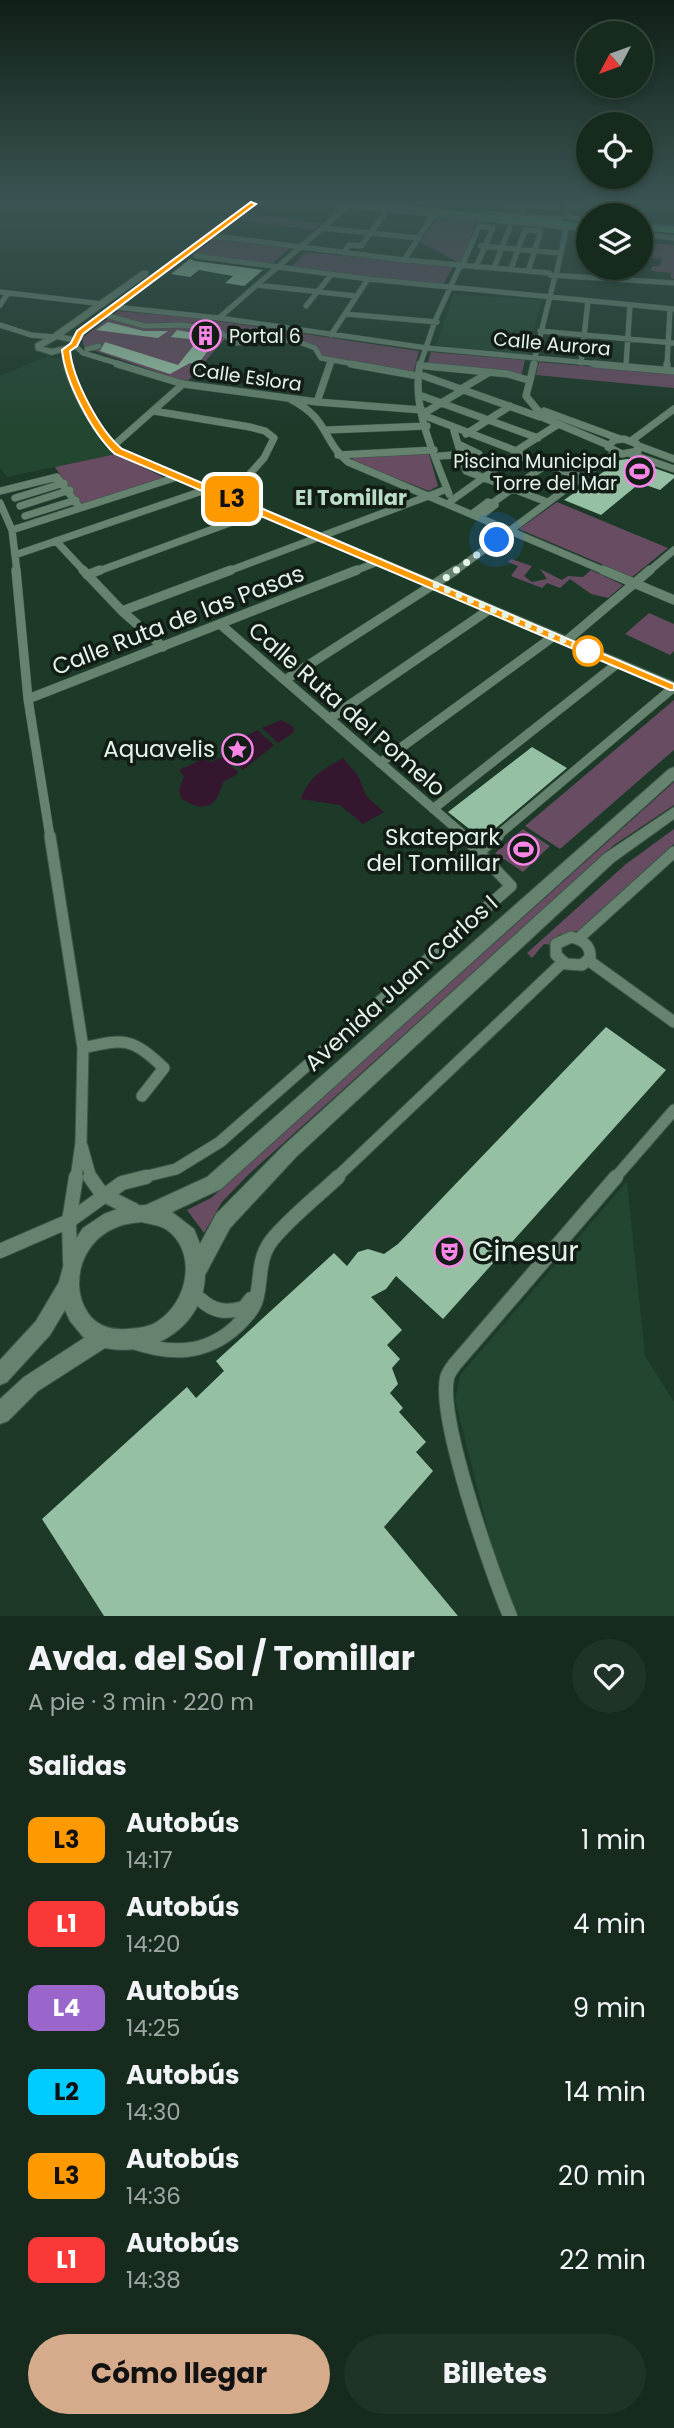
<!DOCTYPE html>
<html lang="es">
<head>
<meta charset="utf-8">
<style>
	:root { --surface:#162b1e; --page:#1f3327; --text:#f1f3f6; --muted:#9ea7a4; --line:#35473c; --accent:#d6ab8b }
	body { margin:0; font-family:Poppins,sans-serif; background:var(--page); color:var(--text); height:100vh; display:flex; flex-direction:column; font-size:26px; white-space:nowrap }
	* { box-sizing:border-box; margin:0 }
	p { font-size:23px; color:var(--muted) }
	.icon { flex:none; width:38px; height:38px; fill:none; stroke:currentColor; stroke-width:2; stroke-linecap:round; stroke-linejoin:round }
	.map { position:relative; height:1616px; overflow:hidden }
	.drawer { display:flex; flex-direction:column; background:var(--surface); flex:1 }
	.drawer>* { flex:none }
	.badge { padding:0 14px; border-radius:10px; font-size:24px; line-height:46px }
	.needle { width:46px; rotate:229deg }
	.tools { position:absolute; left:576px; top:21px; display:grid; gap:14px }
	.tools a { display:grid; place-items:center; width:77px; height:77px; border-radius:50%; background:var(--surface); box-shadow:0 4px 10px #0003,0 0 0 2px var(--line); font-size:35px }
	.you { position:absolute; width:35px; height:35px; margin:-18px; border:5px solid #fff; border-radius:50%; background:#1a73e8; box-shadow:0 0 0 10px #1a73e833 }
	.map>.badge { position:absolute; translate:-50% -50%; box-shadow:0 0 0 4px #fff }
	h2 { padding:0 28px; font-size:26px; line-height:63px }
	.round { display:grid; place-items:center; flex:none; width:74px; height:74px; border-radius:37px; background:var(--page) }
	.summary { display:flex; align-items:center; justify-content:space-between; height:119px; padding:0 28px }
	h1 { font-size:33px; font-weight:700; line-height:52px }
	.action { display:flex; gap:14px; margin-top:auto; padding:14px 28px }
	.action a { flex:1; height:80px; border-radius:42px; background:var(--accent); color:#111; font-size:28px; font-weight:700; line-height:80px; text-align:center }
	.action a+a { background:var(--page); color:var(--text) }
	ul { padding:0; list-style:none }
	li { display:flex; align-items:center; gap:21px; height:84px; padding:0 28px }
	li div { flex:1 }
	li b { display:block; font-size:26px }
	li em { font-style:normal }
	li .badge { min-width:77px; font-weight:700; text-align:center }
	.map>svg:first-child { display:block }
	.built { fill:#234631 }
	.green { fill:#684c62 }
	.water { fill:#34172f }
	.building { fill:#96c0a4 }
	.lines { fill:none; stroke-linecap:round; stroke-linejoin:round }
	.street-far4-casing { stroke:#3e5748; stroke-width:6 }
	.street-far3-casing { stroke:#3e5748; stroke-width:8 }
	.street-far2-casing { stroke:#3e5748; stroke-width:10 }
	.street-far1-casing { stroke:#3e5748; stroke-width:13 }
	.street-casing { stroke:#3e5748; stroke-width:16 }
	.secondary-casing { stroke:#3e5748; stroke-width:2 }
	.primary-casing { stroke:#3e5748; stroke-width:2 }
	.street-far4 { stroke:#65836f; stroke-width:5 }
	.street-far3 { stroke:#65836f; stroke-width:7 }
	.street-far2 { stroke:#65836f; stroke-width:9 }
	.street-far1 { stroke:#65836f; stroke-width:11 }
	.street { stroke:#65836f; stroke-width:14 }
	.secondary { fill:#65836f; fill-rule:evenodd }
	.primary { fill:#48a874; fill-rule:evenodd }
	.line { fill:#f90; stroke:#fff; stroke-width:2 }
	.walk { stroke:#e3f3e8; stroke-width:7; stroke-dasharray:0 12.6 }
	.stop-dot { fill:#fff; stroke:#f90; stroke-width:3.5 }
	.labels { text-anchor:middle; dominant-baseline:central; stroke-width:7; stroke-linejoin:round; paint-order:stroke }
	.far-poi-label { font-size:19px; fill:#e3f3e8; stroke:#111d15; text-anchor:start }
	.far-street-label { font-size:19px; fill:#e3f3e8; stroke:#111d15 }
	.far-quarter-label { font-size:21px; font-weight:bold; fill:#bbdcc6; stroke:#111d15 }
	.street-label { font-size:23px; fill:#e3f3e8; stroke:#111d15 }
	.poi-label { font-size:23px; fill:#e3f3e8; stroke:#111d15; text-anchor:end }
	.near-poi-label { font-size:28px; fill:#e3f3e8; stroke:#111d15; text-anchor:start }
</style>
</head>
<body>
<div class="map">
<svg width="674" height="1616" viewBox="0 0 674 1616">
	<rect width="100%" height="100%" fill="#1d3928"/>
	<path class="built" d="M454,294L542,300L527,355L436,345Z
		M48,356L62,360L69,387L104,446L116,454L7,477L0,468V376Z
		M627,1181L645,1356L674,1402V1616H516L505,1597L455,1400L460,1375Z"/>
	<path class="green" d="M247,213L321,224L313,230L240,220Z
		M438,216L477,219L461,264L420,242Z
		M217,237L290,248L271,265L195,253Z
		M641,242L674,245V279H671V273L651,271L652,266H660L662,259L643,257Z
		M306,252L453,267L443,285L291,267Z
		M118,311L191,317L419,351L413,374L323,357L312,346L289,339L267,338L237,342L219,329L148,325L112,316Z
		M110,317C119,320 128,325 137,326C165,328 202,319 225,339L188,381L177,379L84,347L82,338Z
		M431,352L525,360L521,377L427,365Z
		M539,362L674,374V388L536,375Z
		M116,454L165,478L81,506L55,467Z
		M429,454L438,486L429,491L352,461L353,457Z
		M557,502L668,548L632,577L519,529Z
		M511,559L532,566L524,576L532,582L547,579L540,569L562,580L568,576L583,577L591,570L623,585L608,598L591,594L570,579L560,588L547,583L542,588L511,576L518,566L508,562Z
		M649,613L674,624V651L670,655L625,634Z
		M674,700V750L560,849L525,826Z
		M674,782V805L614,845L248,1175L222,1202L204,1233L187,1210L211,1198Z
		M523,829L550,846L523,872L495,853Z
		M674,829V844L578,931L559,935L551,945L544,944L532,958L527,953L626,864Z"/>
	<path class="water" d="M281,720L293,726L294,732L278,743L262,728Z
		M257,730L274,745L243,770L227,755L236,749L235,742Z
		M222,757L239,773L223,782C217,806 205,814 182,799L179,791L184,776L179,770L203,759L211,762Z
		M343,758L358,776L367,797L384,812L363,824L340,805L301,799C309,776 323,770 343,758Z"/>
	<path class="building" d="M190,259L195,261L263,270L244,286L225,283L233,276L199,270L190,277L171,274Z
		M108,322L144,331H168L158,338L96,330Z
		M177,330L218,337L198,364L190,363L170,374L100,351L105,342L178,365L198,340L171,337Z
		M628,459L674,475V478L660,490L640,483L601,515L564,500L620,460Z
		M532,747L567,768L496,828L482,839L448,812Z
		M606,1027L666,1070L443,1319L396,1276L386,1289L371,1297L402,1330L387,1345L400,1359L392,1368L398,1384L390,1393L403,1408L399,1412L426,1442L416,1452L433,1471L384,1527L458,1616H104L42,1519L187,1387L196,1398L224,1371L216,1361L334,1253L347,1266L358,1252L368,1249L384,1254L398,1244Z"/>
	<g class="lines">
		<defs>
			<path id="street-far4" d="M328,204L564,227
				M502,204L524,208
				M565,205L634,209V215
				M482,213L560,219
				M566,216L588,221
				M521,217L524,206L557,208
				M640,226L674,229
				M569,227L588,229
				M322,228L418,238
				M640,234L674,238
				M207,238L223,237L404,260L549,273
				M481,246L560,253
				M344,253L349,245L361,246L388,209
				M196,256L368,279
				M404,260L436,211
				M462,266L479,226L493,228L476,267
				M494,268L510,227
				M511,269L525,230L541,231L528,271
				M557,271L566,229L571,226
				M550,275L674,283
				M257,285L356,296
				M0,292L103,304
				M0,305L8,293
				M306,306L331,275
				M115,307L219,318L427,348L612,365
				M345,314L437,322
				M105,315L145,326L183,325L219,331L235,343L294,340L315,348L321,358L360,365
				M219,318L350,204
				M0,325L31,335L54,337
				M540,331L674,343
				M331,335L368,279L674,309
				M74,345L83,353L123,365
				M87,349L99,346
				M581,363L588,301
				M329,365L331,360
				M420,365L435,321L460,266
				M533,365L555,276
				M626,365L630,305
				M667,365L670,309"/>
			<path id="street-far3" d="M117,364L183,384L317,402L422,410
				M351,364L418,376
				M420,364C411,407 434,454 449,494
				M534,364L526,396L544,418L608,445
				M594,364L674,371
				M426,366L508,374L528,380
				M667,370V364
				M424,376L540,417
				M461,389L490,372
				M422,396L538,438
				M290,399C330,419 322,441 348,462L607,572
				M317,402L330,364
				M544,411L620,439
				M426,412L463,390
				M428,417L519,452
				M327,430L427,426
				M454,431L466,471L547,502
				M466,434L510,406
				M624,439L637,444L638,451L622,454L608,447L614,440Z
				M631,441L674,409
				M458,444L479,454L465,466
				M639,446L674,459
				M112,447L183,384
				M516,451L557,425
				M631,454L674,469
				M338,455L434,450
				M516,455L581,477
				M440,456L468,454
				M0,491L57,477L80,508
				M15,498L64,483
				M451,501L519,452
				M0,503L12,530L17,572
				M491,504L547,464
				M20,506L70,490
				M472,514L488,502L495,505L479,517
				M25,516L76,500
				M12,530L177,477
				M56,541L85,572
				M15,555L249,475L264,458L274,438L265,431L250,427L154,411
				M96,572L262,511
				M226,572L447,489
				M352,572L380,561
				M454,572L616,452
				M648,572L674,550"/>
			<path id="street-far2" d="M16,570L28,699L50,837
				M83,570L122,611L163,647
				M603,570L674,600
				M87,575L100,570
				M122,611L231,570
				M220,624L466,837
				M566,641L650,570
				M285,680L456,570
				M28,699L357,570
				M329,719L490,609
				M380,763L554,636
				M433,809L618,663
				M496,837L674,687"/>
			<path id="street-far1" d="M50,836L83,1048L81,1143L76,1178
				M481,850L498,836
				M571,937C583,940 591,945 590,958L582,965L566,964L556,955V944Z
				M579,938L674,852
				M588,960L674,1022
				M83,1048C125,1038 132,1038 164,1068L142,1096
				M82,1146L91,1178
				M139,1178L176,1169L220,1142L511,886L464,836
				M336,1178L563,962
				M615,1178L674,1110"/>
			<path id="street" d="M90,1177L102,1194L134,1210
				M0,1251L69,1221L76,1177
				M70,1262L69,1221L122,1183L146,1177
				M200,1299C214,1312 226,1313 244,1308L251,1299
				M133,1342C171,1355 206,1355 237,1326C244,1319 253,1310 256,1300C262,1279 257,1259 272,1240C291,1217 317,1197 338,1177
				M510,1616C492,1573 438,1420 447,1378C448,1373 452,1368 455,1364L616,1177"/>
			<path id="secondary" d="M249,204H256L83,334L75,349L70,350C72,384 97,426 122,449L674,682V691L116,453C92,432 63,384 62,352L52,355L36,350L35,344L53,334L142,271H148V275L63,335L73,337L77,331ZM57,339L71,342L69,345L52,349L43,347Z
				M674,767V780L221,1189L172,1212L194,1229L200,1244L216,1214L284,1145L604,854L674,807V819L614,862L296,1157L230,1228L205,1275C204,1326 153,1358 105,1348L38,1391L8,1421L0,1424V1399L24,1377L84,1338L70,1321L65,1310L50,1335L7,1382L0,1385V1360L36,1321L59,1282L67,1252L83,1228L104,1214L125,1206L146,1205L207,1177L669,769ZM141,1222C149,1224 160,1225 167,1230C196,1251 189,1297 162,1318C152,1327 140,1328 127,1329C114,1330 102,1328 92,1318C67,1290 80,1242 115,1228C123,1224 132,1223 141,1222Z"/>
			<path id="primary" d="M361,204H384L588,224V228Z
				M640,226L674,229V233L640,230Z"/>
		</defs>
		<use href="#street-far4" class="street-far4-casing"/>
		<use href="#street-far3" class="street-far3-casing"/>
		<use href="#street-far2" class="street-far2-casing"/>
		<use href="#street-far1" class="street-far1-casing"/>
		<use href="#street" class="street-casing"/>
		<use href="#secondary" class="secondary-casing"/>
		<use href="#primary" class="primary-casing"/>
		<use href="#street-far4" class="street-far4"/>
		<use href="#street-far3" class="street-far3"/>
		<use href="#street-far2" class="street-far2"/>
		<use href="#street-far1" class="street-far1"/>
		<use href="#street" class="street"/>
		<use href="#secondary" class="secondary"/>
		<use href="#primary" class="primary"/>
	</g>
	<linearGradient id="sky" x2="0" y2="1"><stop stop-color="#101f16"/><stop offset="0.47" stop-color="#3a5453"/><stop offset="1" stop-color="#3a5453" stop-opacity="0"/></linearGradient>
	<rect width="674" height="430" fill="url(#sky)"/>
	<path class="line" d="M251,202L256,204L83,334L77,346L70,351C73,380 100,431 122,449L674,684V690H670L115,454C92,433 65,381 62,350L71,343L77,331Z"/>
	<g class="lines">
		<path class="walk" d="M497,540L436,585L588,651"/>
	</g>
	<defs>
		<symbol id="building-ring" viewBox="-11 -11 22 22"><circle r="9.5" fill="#111d15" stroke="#fa87e7" stroke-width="1.5"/><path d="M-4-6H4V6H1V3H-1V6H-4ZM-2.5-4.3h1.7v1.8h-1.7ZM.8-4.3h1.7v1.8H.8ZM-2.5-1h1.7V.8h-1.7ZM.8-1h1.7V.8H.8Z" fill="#fa87e7"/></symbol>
		<symbol id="stadium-ring" viewBox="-11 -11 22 22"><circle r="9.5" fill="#111d15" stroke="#fa87e7" stroke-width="1.5"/><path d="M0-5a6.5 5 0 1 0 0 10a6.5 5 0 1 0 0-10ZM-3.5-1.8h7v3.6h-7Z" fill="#fa87e7"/></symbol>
		<symbol id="sight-ring" viewBox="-11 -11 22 22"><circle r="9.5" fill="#111d15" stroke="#fa87e7" stroke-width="1.5"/><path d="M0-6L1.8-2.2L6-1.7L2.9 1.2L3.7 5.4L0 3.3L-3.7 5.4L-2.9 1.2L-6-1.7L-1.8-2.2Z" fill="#fa87e7"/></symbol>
		<symbol id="theatre-ring" viewBox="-11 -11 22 22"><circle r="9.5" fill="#111d15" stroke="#fa87e7" stroke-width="1.5"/><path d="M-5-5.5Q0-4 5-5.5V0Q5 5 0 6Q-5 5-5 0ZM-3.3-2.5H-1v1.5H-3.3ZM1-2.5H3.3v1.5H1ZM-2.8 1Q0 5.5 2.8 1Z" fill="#fa87e7"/></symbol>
	</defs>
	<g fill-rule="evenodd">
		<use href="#building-ring" x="188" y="318" width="35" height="35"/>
		<use href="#stadium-ring" x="622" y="454" width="35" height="35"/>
		<use href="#sight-ring" x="220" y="732" width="35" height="35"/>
		<use href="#stadium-ring" x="506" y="832" width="35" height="35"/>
		<use href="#theatre-ring" x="432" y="1234" width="35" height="35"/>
	</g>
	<circle class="stop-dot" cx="588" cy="651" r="14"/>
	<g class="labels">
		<g class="far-poi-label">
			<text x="229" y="336">Portal 6</text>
			<text x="617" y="461" text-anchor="end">Piscina Municipal<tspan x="617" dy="22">Torre del Mar</tspan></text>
		</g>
		<g class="far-street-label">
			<text transform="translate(552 344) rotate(5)">Calle Aurora</text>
			<text transform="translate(247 377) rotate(8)">Calle Eslora</text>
		</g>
		<g class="far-quarter-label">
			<text x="351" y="497">El Tomillar</text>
		</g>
		<g class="street-label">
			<text transform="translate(178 620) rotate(-21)">Calle Ruta de las Pasas</text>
			<text transform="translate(347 709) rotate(41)">Calle Ruta del Pomelo</text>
			<text transform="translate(401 983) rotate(-42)">Avenida Juan Carlos I</text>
		</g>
		<g class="poi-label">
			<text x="215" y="749">Aquavelis</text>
			<text x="500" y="837">Skatepark<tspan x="500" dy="26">del Tomillar</tspan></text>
		</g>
		<g class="near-poi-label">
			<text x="472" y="1251">Cinesur</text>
		</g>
	</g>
</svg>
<div class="tools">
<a><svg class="needle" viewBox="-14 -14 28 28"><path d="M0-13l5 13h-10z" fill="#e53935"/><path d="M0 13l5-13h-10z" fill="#9ea7a4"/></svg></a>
<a><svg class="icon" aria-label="locate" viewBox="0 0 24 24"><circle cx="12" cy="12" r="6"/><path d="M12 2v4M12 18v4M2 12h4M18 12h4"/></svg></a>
<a><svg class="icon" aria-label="layers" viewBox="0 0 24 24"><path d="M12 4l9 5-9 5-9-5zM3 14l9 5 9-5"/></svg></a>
</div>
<div class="you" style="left:497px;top:540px"></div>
<b class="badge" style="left:232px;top:499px;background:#f90;color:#111">L3</b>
</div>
<section class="drawer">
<div class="summary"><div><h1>Avda. del Sol / Tomillar</h1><p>A pie · 3 min · 220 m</p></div><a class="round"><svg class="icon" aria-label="heart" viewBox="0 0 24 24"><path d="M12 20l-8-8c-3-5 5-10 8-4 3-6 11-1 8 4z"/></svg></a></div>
<h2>Salidas</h2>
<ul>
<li><span class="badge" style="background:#f90;color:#111">L3</span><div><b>Autobús</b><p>14:17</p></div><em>1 min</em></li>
<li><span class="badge" style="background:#fa3837;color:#fff">L1</span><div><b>Autobús</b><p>14:20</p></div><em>4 min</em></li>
<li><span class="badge" style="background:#9a66cc;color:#fff">L4</span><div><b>Autobús</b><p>14:25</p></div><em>9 min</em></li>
<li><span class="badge" style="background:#0cf;color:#111">L2</span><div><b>Autobús</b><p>14:30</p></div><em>14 min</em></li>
<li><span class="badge" style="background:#f90;color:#111">L3</span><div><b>Autobús</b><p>14:36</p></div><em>20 min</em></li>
<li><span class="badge" style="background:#fa3837;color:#fff">L1</span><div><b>Autobús</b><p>14:38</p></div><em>22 min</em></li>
</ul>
<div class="action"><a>Cómo llegar</a><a>Billetes</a></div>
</section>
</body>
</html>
